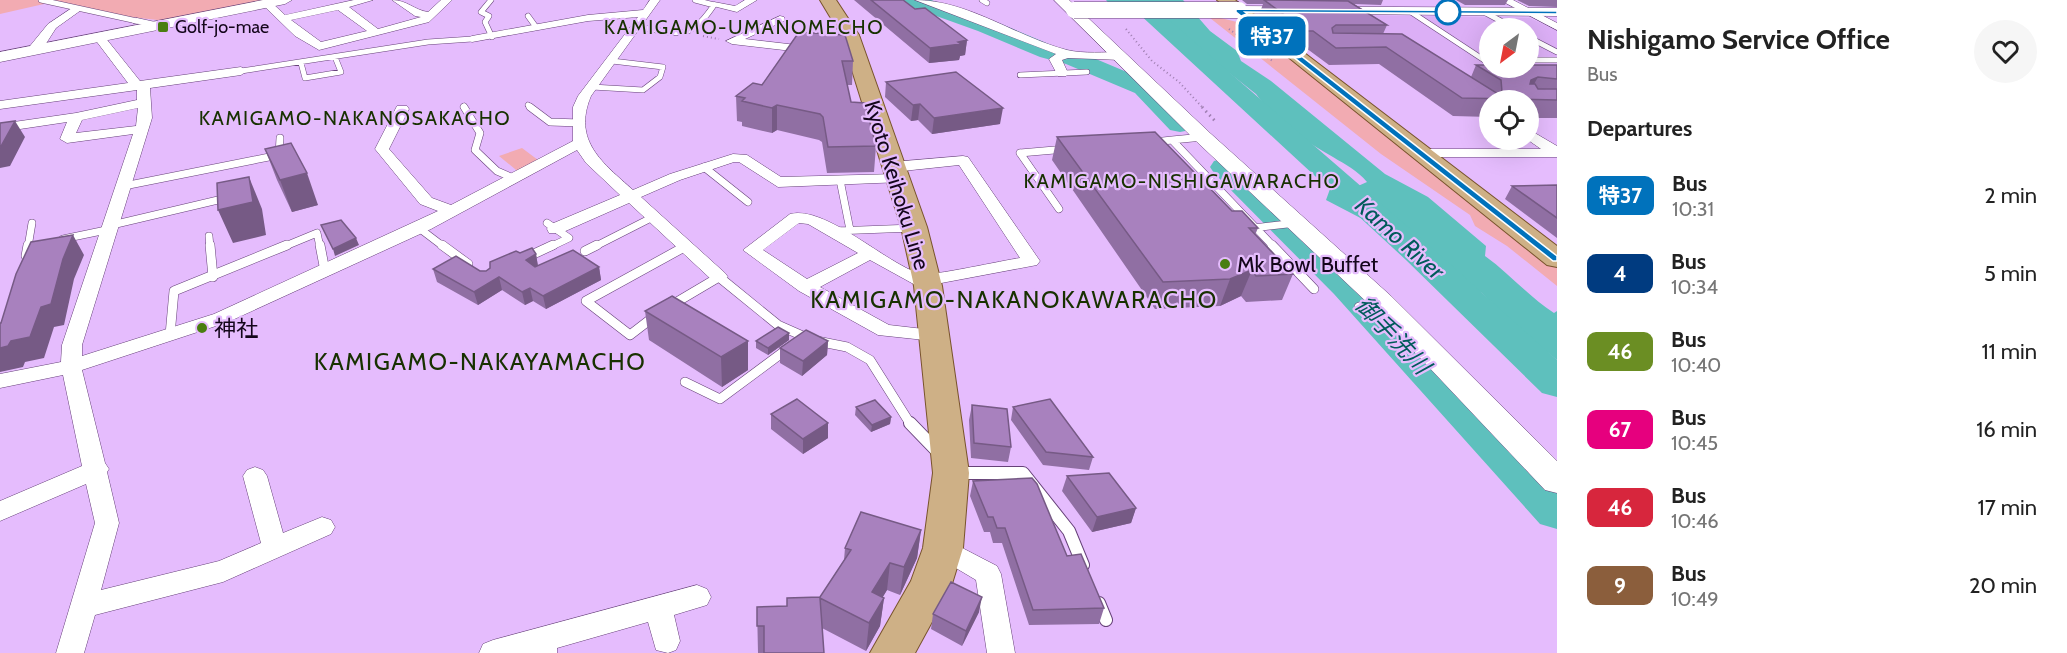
<!DOCTYPE html>
<html lang="en">
<head>
<meta charset="utf-8">
<style>
	:root { --surface:#fff; --page:#f6f6f6; --text:#222; --muted:#767676 }
	body { margin:0; font-family:Cabin,"Noto Sans JP",sans-serif; background:var(--page); color:var(--text); height:100vh; display:flex; flex-direction:column; font-size:22px; white-space:nowrap }
	* { box-sizing:border-box; margin:0 }
	p { font-size:20px; color:var(--muted) }
	.icon { flex:none; width:33px; height:33px; fill:none; stroke:currentColor; stroke-width:2; stroke-linecap:round; stroke-linejoin:round }
	.map { position:relative; flex:1; overflow:hidden }
	.panel { display:flex; flex-direction:column; background:var(--surface); width:510px }
	.panel>* { flex:none }
	.badge { padding:0 12px; border-radius:9px; font-size:21px; line-height:39px }
	.needle { width:39px; rotate:212deg }
	.buttons { position:absolute; left:1479px; top:18px; display:grid; gap:12px }
	.buttons a { display:grid; place-items:center; width:60px; height:60px; border-radius:50%; background:var(--surface); box-shadow:0 6px 24px #0002; font-size:30px }
	.map>.badge { position:absolute; translate:-50% -50%; box-shadow:0 0 0 3px #fff }
	h2 { padding:0 30px; font-size:22px; line-height:54px }
	.round { display:grid; place-items:center; flex:none; width:63px; height:63px; border-radius:32px; background:var(--page) }
	.headline { display:flex; align-items:center; justify-content:space-between; height:102px; padding:0 30px }
	h1 { font-size:28px; font-weight:800; line-height:45px }
	ul { padding:0; list-style:none }
	li { display:flex; align-items:center; gap:18px; height:78px; padding:0 30px }
	li div { flex:1 }
	li b { display:block; font-size:22px }
	li em { font-style:normal }
	li .badge { min-width:66px; font-weight:700; text-align:center }
	main { display:flex; flex:1; min-height:0 }
	.map>svg:first-child { display:block }
	.built { fill:#dcaff6; fill-rule:evenodd }
	.green { fill:#f2abb2 }
	.water { fill:#5ec0bd }
	.lines { fill:none; stroke-linecap:round; stroke-linejoin:round }
	.river { fill:#5ec0bd; fill-rule:evenodd }
	.lane-far3-casing { stroke:#664179; stroke-width:6 }
	.lane-far2-casing { stroke:#664179; stroke-width:8 }
	.lane-far1-casing { stroke:#664179; stroke-width:10 }
	.lane-casing { stroke:#664179; stroke-width:14 }
	.street-casing { stroke:#664179; stroke-width:1 }
	.secondary-casing { stroke:#664179; stroke-width:1 }
	.primary-casing { stroke:#78532c; stroke-width:2 }
	.path-far1 { stroke:#9e7eb0; stroke-width:2; stroke-dasharray:1 3; stroke-linecap:butt }
	.path { stroke:#9e7eb0; stroke-width:3; stroke-dasharray:1.5 4; stroke-linecap:butt }
	.lane-far3 { stroke:#fff; stroke-width:5 }
	.lane-far2 { stroke:#fff; stroke-width:7 }
	.lane-far1 { stroke:#fff; stroke-width:9 }
	.lane { stroke:#fff; stroke-width:12 }
	.street { fill:#fff; fill-rule:evenodd }
	.secondary { fill:#fff; fill-rule:evenodd }
	.primary { fill:#ceb086; fill-rule:evenodd }
	.secondary-bridge-casing { stroke:#664179; stroke-width:17; stroke-linecap:butt }
	.secondary-bridge { stroke:#fff; stroke-width:16 }
	.wall { fill:#906fa3 }
	.shaded-wall { fill:#765a85 }
	.building { fill:#a881be; stroke:#765a85; stroke-width:1.5 }
	.line { fill:#0072bc; stroke:#fff; stroke-width:1.5 }
	.stop-dot { fill:#fff; stroke:#0072bc; stroke-width:3 }
	.poi-dot { fill:#4a7e11; stroke:#e5bcfd; stroke-width:2 }
	.labels { text-anchor:middle; dominant-baseline:central; stroke-width:4.5; stroke-linejoin:round; paint-order:stroke }
	.far-poi-label { font-size:18px; fill:#14061b; stroke:#e5bcfd; text-anchor:start }
	.far-neighbourhood-label { font-size:20px; letter-spacing:1.5px; fill:#183100; stroke:#e5bcfd }
	.street-label { font-size:22px; fill:#14061b; stroke:#e5bcfd }
	.poi-label { font-size:22px; fill:#14061b; stroke:#e5bcfd; text-anchor:start }
	.water-label { font-size:24px; font-style:italic; fill:#005b5a; stroke:#e5bcfd }
	.neighbourhood-label { font-size:24px; letter-spacing:1.5px; fill:#183100; stroke:#e5bcfd }
</style>
</head>
<body>
<main>
<div class="map">
<svg width="1557" height="653" viewBox="0 0 1557 653">
	<rect width="100%" height="100%" fill="#e5bcfd"/>
	<path class="built" d="M1360,15L1530,18L1557,31V97L1476,94L1357,17ZM1490,28H1528V68H1490Z"/>
	<path class="green" d="M0,0H269L167,21L121,16L57,1L0,14Z
		M1205,14L1249,25L1557,266V286L1507,246L1475,226L1470,215L1381,154Z
		M522,148L542,163L521,174L499,156Z"/>
	<path class="water" d="M1106,0H1183L1210,31L1237,51L1241,61L1271,81L1385,174L1428,197L1486,246L1485,256C1510,274 1529,297 1554,313L1557,311V360L1523,333L1482,293L1458,278L1443,261L1326,200L1330,189L1358,186L1367,182C1357,170 1346,165 1333,157C1305,142 1274,119 1256,94L1167,24L1147,13L1111,6Z"/>
	<g class="lines">
		<path class="river" d="M900,0H931L994,21L1056,47L1084,54L1153,83L1194,124L1190,130L1180,132L1170,130L1135,93L1066,64L1040,57L978,31L903,4Z
			M1124,0H1146L1430,246L1557,360V397L1542,393L1406,260Z
			M1225,158L1236,161L1360,278L1557,479V529L1540,524L1334,294L1214,173L1210,167L1214,161Z"/>
		<defs>
			<path id="lane-far3" d="M41,0L137,21
				M491,0L481,12L489,16L485,22L492,37
				M982,0L987,3
				M1411,12L1484,60H1490
				M1484,12L1514,28
				M528,16L536,27
				M636,27C678,32 688,44 714,5L695,0
				M1528,37L1557,52
				M1528,60H1557
				M301,63L305,78L341,72L335,57
				M241,71L428,42L472,39
				M1020,75L1087,72
				M592,87L643,90L660,77L663,67L612,61
				M528,105L532,108
				M464,106L465,108"/>
			<path id="lane-far2" d="M464,107L480,133L475,150L497,171L513,178
				M530,107L550,122L580,123
				M1172,140L1203,137
				M1154,142L1172,140L1274,247
				M1020,153L1066,149
				M1020,153L1059,209
				M704,167L748,202
				M840,180L850,230
				M124,186L279,155L280,138
				M547,223L569,238L550,247
				M112,225L218,200
				M419,228L444,247
				M1253,228L1296,223
				M834,231L913,228
				M209,236L210,247
				M63,239L111,229
				M28,247L32,223
				M283,247L317,233L320,247
				M594,247L653,217"/>
			<path id="lane-far1" d="M210,245L213,277
				M320,245L325,271
				M442,245L468,264
				M1272,245L1314,289
				M585,251L597,245
				M26,256L28,245
				M525,258L553,245
				M670,306L719,277L778,325L812,340L847,347L870,360L911,425
				M1359,307L1379,302
				M656,315L630,335L586,301L686,246
				M170,335L174,291L287,245
				M685,382L720,399L790,347"/>
			<path id="lane" d="M910,423L939,453
				M959,473H1023L1069,531L1083,565
				M1099,603L1106,620"/>
			<path id="street" d="M354,0H373L349,7L378,29L421,17L415,16L392,0C407,0 414,10 428,12L441,0H452L429,22L319,50L295,36L262,4L271,2L285,15ZM338,10L367,31L321,42L291,20Z
				M650,0H660L591,96C572,141 603,163 633,190L670,174L733,154L747,155L781,177L897,174L902,176L905,179L902,182L778,187L739,162H734L680,180L641,197L725,273L728,277L719,282L713,281L629,203L561,233H549L547,229L549,225L620,195L586,163L577,150L431,229L228,322L82,370L105,463L109,469L107,472L119,523L101,590L219,561L261,543L243,476L247,470L255,467L263,470L267,476L283,533L322,517L331,520L335,527L331,534L223,582L95,615L84,653H56L95,523L86,484L0,521V501L82,466L63,375L0,388V374L61,362L62,345L133,134L67,143L60,139L67,122L0,132V124L76,113L137,100V90L0,109V101L128,83L94,38L100,35L104,36L140,81L241,67L247,71L241,75L150,88L152,118L82,345V356L214,314L438,211L420,204L375,149L397,106H407L409,109L389,149L432,198L451,205L573,141V107L578,96L638,17L588,21L472,42L466,39L472,36L588,15L643,10ZM138,108L136,126L76,133L82,120Z
				M745,0H757L737,12L709,5L714,2L735,6Z
				M915,0C969,0 1016,37 1067,50C1084,54 1105,52 1122,52L1128,56L1122,60L1068,58L1062,60L1068,73L1066,76H1058L1049,59L1056,54Z
				M1500,0H1513L1557,23V30Z
				M75,6L84,8L56,28L40,53H32L30,46L48,24Z
				M780,16L784,17V21L745,39L814,47L820,51L818,54L732,44L726,41Z
				M137,18L169,25L163,28L133,23L131,21Z
				M1528,129L1557,146V157H1424L1417,153L1424,149H1541L1528,140Z
				M963,156L968,157L1040,261L1037,265L936,284L934,290L928,292L870,260L820,287L889,325L941,331L944,335L941,339L934,341L878,335L799,291L743,250L790,214C826,205 886,264 921,274C929,277 1005,260 1020,258L959,165L893,172L885,167L893,162ZM799,223L808,224L858,253L807,279L763,250Z
				M943,538L997,566L1001,574L1015,653H987L976,580L934,555L930,548L934,541Z
				M697,585L707,589L711,597L707,605L674,615L680,641L676,650L668,653L656,650L648,622L557,648V653H479L483,644L493,640Z"/>
			<path id="secondary" d="M263,0H292L285,4L0,62V52Z
				M1054,0H1069L1210,133L1391,296L1557,461V493L1545,490L1373,308L1196,141Z
				M1239,6L1557,8V16L1234,13L1232,10Z"/>
			<path id="primary" d="M820,0H836L859,35L927,227L942,286L969,473L963,548L951,587L915,653H870L911,581L923,548L933,473L914,286L901,227L841,35Z
				M1217,0H1235L1557,246V267L1547,265Z"/>
		</defs>
		<use href="#lane-far3" class="lane-far3-casing"/>
		<use href="#lane-far2" class="lane-far2-casing"/>
		<use href="#lane-far1" class="lane-far1-casing"/>
		<use href="#lane" class="lane-casing"/>
		<use href="#street" class="street-casing"/>
		<use href="#secondary" class="secondary-casing"/>
		<use href="#primary" class="primary-casing"/>
		<path class="path-far1" d="M1126,29L1152,61L1179,82L1203,108
			M1229,29L1274,62
			M703,36L719,39"/>
		<path class="path" d="M1202,107L1216,122"/>
		<use href="#lane-far3" class="lane-far3"/>
		<use href="#lane-far2" class="lane-far2"/>
		<use href="#lane-far1" class="lane-far1"/>
		<use href="#lane" class="lane"/>
		<use href="#street" class="street"/>
		<use href="#secondary" class="secondary"/>
		<use href="#primary" class="primary"/>
		<defs>
			<path id="secondary-bridge" d="M1074,10H1239"/>
		</defs>
		<use href="#secondary-bridge" class="secondary-bridge-casing"/>
		<use href="#secondary-bridge" class="secondary-bridge"/>
	</g>
	<path class="wall" d="M854,0H903L915,9L967,40L965,55L960,56L959,60L929,63Z
		M1242,0H1383L1381,5L1354,4L1387,25L1383,34L1471,77L1476,65H1557V118H1528V100H1490V117L1453,116L1379,64L1329,65L1306,48H1301L1259,15L1263,4H1247Z
		M1456,0H1508L1505,5H1465Z
		M1517,0H1557V7L1529,6Z
		M799,32L853,61L852,85H847L851,102L876,146L874,172L827,173L822,142L819,140L777,130L772,133L742,126V122L737,121L736,96L762,85Z
		M886,82L1000,124L932,134L918,120L911,121L885,97Z
		M1057,137L1232,211L1258,228L1255,235L1293,274L1282,300L1246,302L1241,296L1220,306L1155,309L1052,160Z
		M265,149L318,205L292,212L277,180Z
		M1557,185V238L1505,199L1512,186Z
		M520,253L536,254L538,266L599,267L601,280L546,309L533,301L525,305L502,290L478,305L437,282L433,269L486,271Z
		M645,311L748,370L722,387L649,340Z
		M789,333V340L768,355L756,348V341Z
		M828,341L827,355L802,376L780,363V348Z
		M972,405L1011,447L1008,462L971,458L969,420Z
		M856,407L891,417L890,424L871,432L855,415Z
		M1013,407L1093,457L1089,470L1043,465L1011,420Z
		M771,414L828,423V438L803,454L771,429Z
		M1067,476L1136,508L1131,523L1092,532L1062,491Z
		M973,481L1067,556L1104,608L1099,624L1029,625L1002,543H993L990,532H984L970,496Z
		M921,530L917,558L900,595L887,590L882,598H884L880,626L866,651L822,628L824,653H758L757,607L787,606L820,597L844,560L845,548Z
		M979,612L962,646L931,629L933,614Z"/>
	<path class="shaded-wall" d="M967,40L965,55L960,56L959,60L929,63L930,48L958,42Z
		M1538,77L1528,95L1531,80Z
		M920,104L918,120L911,121L913,105Z
		M777,105V130L772,133V108Z
		M1003,108L1000,124L932,134L934,118Z
		M15,121L25,137L10,166L0,168V148Z
		M307,173L318,205L292,212L280,180Z
		M249,177L262,209L266,235L233,243L218,210Z
		M73,235L84,255L74,279L64,325L54,327L44,358L25,362L23,367L0,372V348L11,341L41,307Z
		M356,238L359,245L335,256L333,249Z
		M536,254L538,267L528,273L526,260Z
		M599,267L601,280L546,309L543,296Z
		M1252,270L1241,296L1220,306L1230,279Z
		M499,277L502,290L478,305L474,292Z
		M530,288L533,301L525,305L522,292Z
		M789,333V340L768,355V348Z
		M748,341V370L722,387L721,357Z
		M828,341L827,355L802,376L803,361Z
		M891,417L890,424L871,432L872,425Z
		M828,423V438L803,454V439Z
		M1136,508L1131,523L1092,532L1097,517Z
		M921,530L917,558L900,595L904,567Z
		M890,563L887,590L869,620L872,592Z
		M982,597L979,612L962,646L966,631Z
		M884,598L880,626L866,651L869,623Z"/>
	<path class="building" d="M871,0H903L915,9L925,8L967,40L958,42L961,44L930,48Z
		M1264,0L1348,1L1387,25H1336L1332,28L1333,33L1402,34L1498,94L1502,92L1501,80L1476,65H1490V68H1528V65H1557V79L1538,77L1531,80L1530,84H1535L1538,89H1557V100L1462,98L1386,47L1336,48L1313,31H1307Z
		M799,32L845,35L853,61H842L851,102L865,103L876,146L828,147L823,117L820,114L777,105L772,108L742,101L745,98L736,96L753,83L762,85Z
		M956,72L1003,108L934,118L920,104L913,105L886,82Z
		M15,121L0,148V123Z
		M1155,132L1232,211H1242L1258,228H1249L1293,274L1256,276L1252,270L1230,279L1163,282L1057,137Z
		M291,143L307,173L280,180L265,149Z
		M249,177L253,202L218,210L217,183Z
		M1557,185V218L1512,186Z
		M341,220L356,238L333,249L321,225Z
		M73,235L63,259L51,304L41,307L30,337L11,341L8,346L0,348V323H1L16,274L31,242Z
		M532,248L536,254L526,260L535,267L573,250L599,267L543,296L530,288L522,292L499,277L474,292L433,269L456,256L480,271H486L490,268V262L516,251L520,253Z
		M672,296L748,341L721,357L645,311Z
		M778,327L789,333L768,348L756,341Z
		M806,330L828,341L803,361L780,348Z
		M797,399L828,423L803,439L771,414Z
		M1050,399L1093,457L1046,452L1013,407Z
		M875,400L891,417L872,425L856,407Z
		M972,405L1007,409L1011,447L974,443Z
		M1109,473L1136,508L1097,517L1067,476Z
		M1032,478L1037,484L1067,556L1081,554L1104,608L1033,610L1005,528H997L993,517H988L973,481Z
		M861,512L921,530L904,567L890,563L872,592L884,598L869,623L820,598L824,653H764V626H757V607L787,606V598L820,597L851,550L845,548Z
		M951,582L982,597L966,631L933,614Z"/>
	<path class="line" d="M1236,9L1557,11V14L1245,12L1557,256V261H1553L1236,12Z"/>
	<circle class="stop-dot" cx="1448" cy="12" r="12"/>
	<g class="poi-dot">
		<rect x="157" y="21" width="12" height="12" rx="3"/>
		<circle cx="1225" cy="264" r="6"/>
		<circle cx="202" cy="328" r="6"/>
	</g>
	<g class="labels">
		<g class="far-poi-label">
			<text x="175" y="27">Golf-jo-mae</text>
		</g>
		<g class="far-neighbourhood-label">
			<text x="744" y="27">KAMIGAMO-UMANOMECHO</text>
			<text x="355" y="118">KAMIGAMO-NAKANOSAKACHO</text>
			<text x="1182" y="181">KAMIGAMO-NISHIGAWARACHO</text>
		</g>
		<g class="street-label">
			<text transform="translate(897 185) rotate(73)">Kyoto Keihoku Line</text>
		</g>
		<g class="poi-label">
			<text x="1237" y="264">Mk Bowl Buffet</text>
			<text x="214" y="328">神社</text>
		</g>
		<g class="water-label">
			<text transform="translate(1400 238) rotate(42)">Kamo River</text>
			<text transform="translate(1393 335) rotate(47)">御手洗川</text>
		</g>
		<g class="neighbourhood-label">
			<text x="1014" y="299">KAMIGAMO-NAKANOKAWARACHO</text>
			<text x="480" y="361">KAMIGAMO-NAKAYAMACHO</text>
		</g>
	</g>
</svg>
<div class="buttons">
<a><svg class="needle" viewBox="-14 -14 28 28"><path d="M0-13l5 13h-10z" fill="#e53935"/><path d="M0 13l5-13h-10z" fill="#767676"/></svg></a>
<a><svg class="icon" aria-label="locate" viewBox="0 0 24 24"><circle cx="12" cy="12" r="6"/><path d="M12 2v4M12 18v4M2 12h4M18 12h4"/></svg></a>
</div>
<b class="badge" style="left:1272px;top:36px;background:#0072bc;color:#fff">特37</b>
</div>
<section class="panel">
<div class="headline"><div><h1>Nishigamo Service Office</h1><p>Bus</p></div><a class="round"><svg class="icon" aria-label="heart" viewBox="0 0 24 24"><path d="M12 20l-8-8c-3-5 5-10 8-4 3-6 11-1 8 4z"/></svg></a></div>
<h2>Departures</h2>
<ul>
<li><span class="badge" style="background:#0072bc;color:#fff">特37</span><div><b>Bus</b><p>10:31</p></div><em>2 min</em></li>
<li><span class="badge" style="background:#003b80;color:#fff">4</span><div><b>Bus</b><p>10:34</p></div><em>5 min</em></li>
<li><span class="badge" style="background:#6b8e23;color:#fff">46</span><div><b>Bus</b><p>10:40</p></div><em>11 min</em></li>
<li><span class="badge" style="background:#e6007e;color:#fff">67</span><div><b>Bus</b><p>10:45</p></div><em>16 min</em></li>
<li><span class="badge" style="background:#d7263d;color:#fff">46</span><div><b>Bus</b><p>10:46</p></div><em>17 min</em></li>
<li><span class="badge" style="background:#8b5e3c;color:#fff">9</span><div><b>Bus</b><p>10:49</p></div><em>20 min</em></li>
</ul>
</section>
</main>
</body>
</html>
